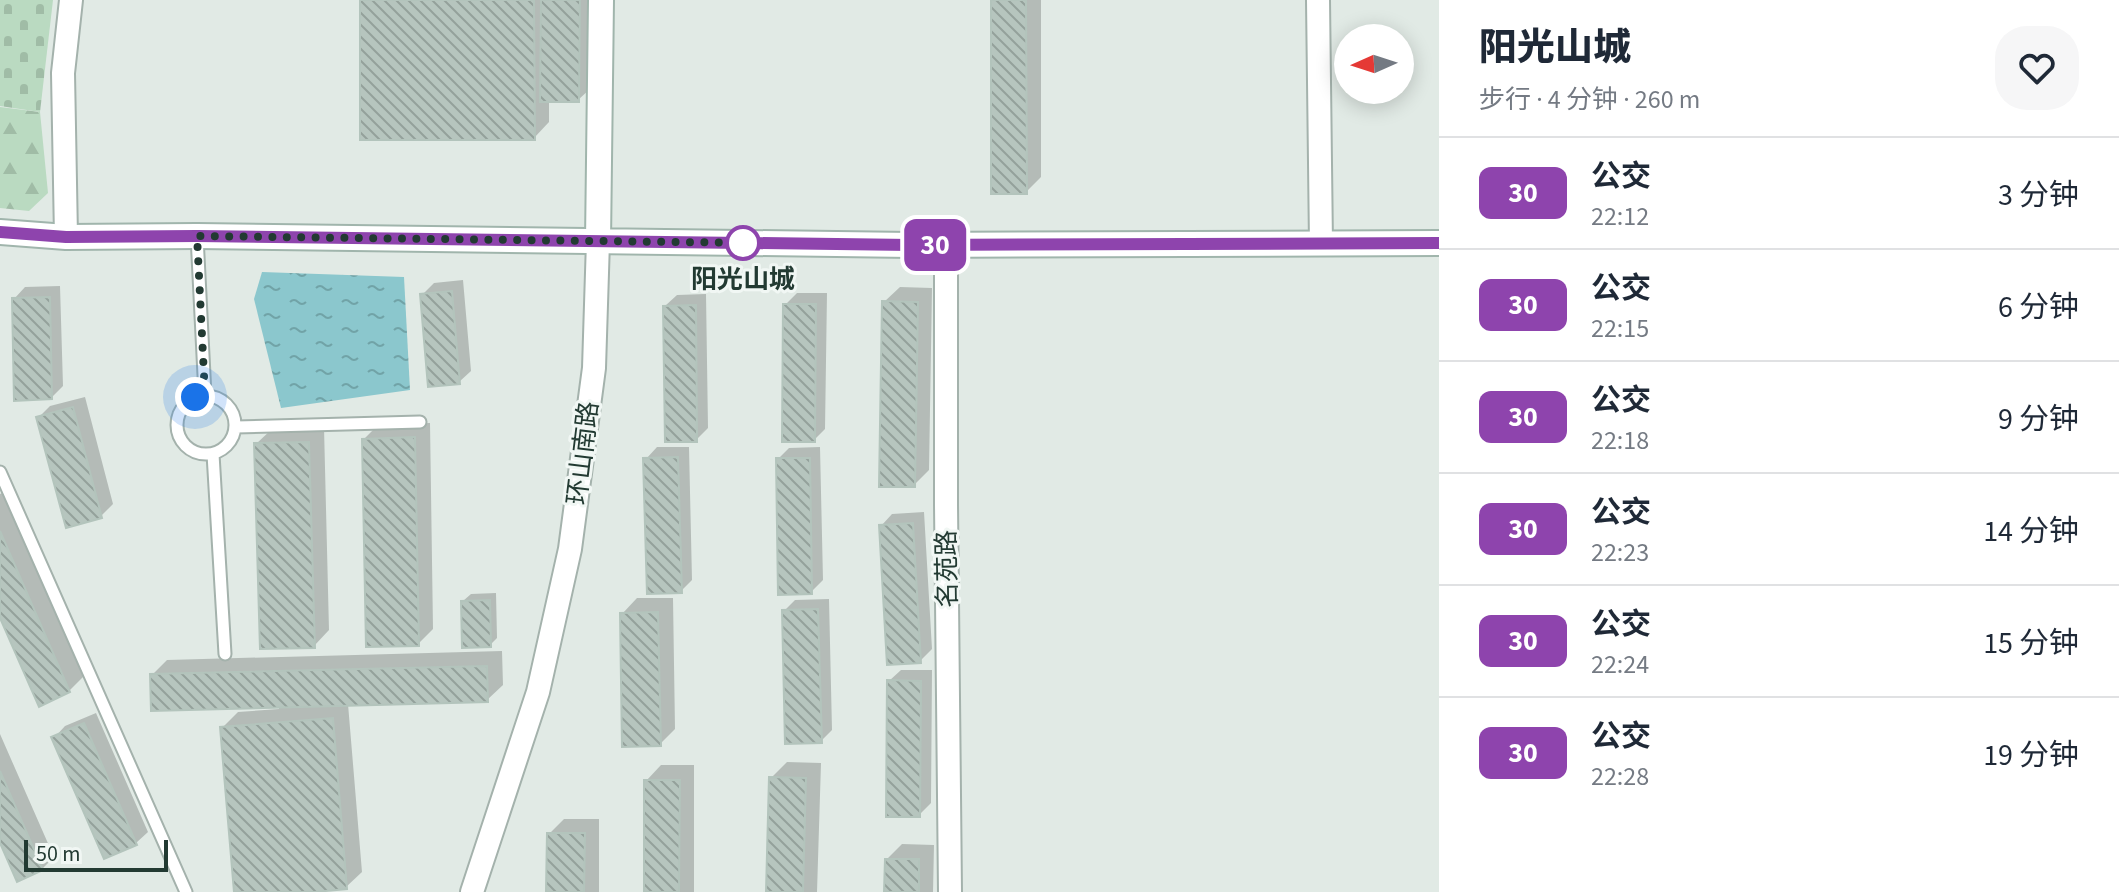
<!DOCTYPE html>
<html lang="zh">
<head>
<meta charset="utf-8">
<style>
	:root { --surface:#fff; --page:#f6f6f7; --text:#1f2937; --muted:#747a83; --line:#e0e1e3 }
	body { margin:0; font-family:"Source Sans 3","Noto Sans SC",sans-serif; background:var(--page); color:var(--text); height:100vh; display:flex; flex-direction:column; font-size:30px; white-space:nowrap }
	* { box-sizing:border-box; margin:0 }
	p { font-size:26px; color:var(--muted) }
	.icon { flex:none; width:44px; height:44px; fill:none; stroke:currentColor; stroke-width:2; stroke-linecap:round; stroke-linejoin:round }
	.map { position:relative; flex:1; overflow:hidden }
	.details { display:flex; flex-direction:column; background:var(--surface); width:680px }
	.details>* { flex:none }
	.badge { padding:0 16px; border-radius:12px; font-size:28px; line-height:52px }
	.needle { width:52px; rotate:267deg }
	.tools { position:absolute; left:1334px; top:24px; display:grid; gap:16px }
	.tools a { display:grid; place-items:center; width:80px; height:80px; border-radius:50%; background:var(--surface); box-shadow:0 4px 20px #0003; font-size:40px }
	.scale { position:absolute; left:24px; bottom:20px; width:144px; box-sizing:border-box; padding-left:8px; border:4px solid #223a32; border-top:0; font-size:22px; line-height:28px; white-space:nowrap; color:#223a32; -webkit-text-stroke:6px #f1f7f4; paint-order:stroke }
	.you { position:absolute; width:40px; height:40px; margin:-20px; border:6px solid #fff; border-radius:50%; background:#1a73e8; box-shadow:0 0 0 12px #1a73e833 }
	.map>.badge { position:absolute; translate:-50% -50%; box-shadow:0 0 0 4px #fff }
	.round { display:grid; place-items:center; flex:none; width:84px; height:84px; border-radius:32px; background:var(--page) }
	.headline { display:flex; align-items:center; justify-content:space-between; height:136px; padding:0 40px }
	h1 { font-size:38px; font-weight:800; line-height:60px }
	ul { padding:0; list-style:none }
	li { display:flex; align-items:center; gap:24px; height:112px; padding:0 40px; border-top:2px solid var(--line) }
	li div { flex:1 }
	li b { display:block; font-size:30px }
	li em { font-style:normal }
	li .badge { min-width:88px; font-weight:700; text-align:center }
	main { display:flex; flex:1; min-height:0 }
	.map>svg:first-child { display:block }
	.forest { fill:url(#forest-firs) }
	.cemetery { fill:url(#cemetery-stones) }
	.water { fill:url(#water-ripples) }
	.shadow { fill:#0003 }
	.building { fill:url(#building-back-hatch); stroke:#b3c4bc; stroke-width:2 }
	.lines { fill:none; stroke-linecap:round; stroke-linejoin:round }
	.lane-casing { stroke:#a4b2ac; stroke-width:15 }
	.street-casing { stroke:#a4b2ac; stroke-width:26 }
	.secondary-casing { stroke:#a0b5ac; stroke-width:28 }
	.lane { stroke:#fff; stroke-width:11 }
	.street { stroke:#fff; stroke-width:22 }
	.secondary { stroke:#fff; stroke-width:24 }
	.line-casing { stroke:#fff; stroke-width:18 }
	.line { stroke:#8e44ad; stroke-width:12 }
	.walk { stroke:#223a32; stroke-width:8; stroke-dasharray:0 14.4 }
	.stop-dot { fill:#fff; stroke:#8e44ad; stroke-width:4 }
	.labels { text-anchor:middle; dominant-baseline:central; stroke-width:6; stroke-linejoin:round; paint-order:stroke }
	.stop-label { font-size:26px; font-weight:bold; fill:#223a32; stroke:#f1f7f4 }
	.street-label { font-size:26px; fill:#223a32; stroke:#f1f7f4 }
</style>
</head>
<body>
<main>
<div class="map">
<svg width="1439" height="892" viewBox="0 0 1439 892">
	<defs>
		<pattern id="forest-firs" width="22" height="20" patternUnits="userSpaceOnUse" patternTransform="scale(2)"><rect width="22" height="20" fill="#badac1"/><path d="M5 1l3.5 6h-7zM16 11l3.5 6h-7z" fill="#a0bca6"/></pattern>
		<pattern id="cemetery-stones" width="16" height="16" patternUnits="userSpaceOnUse" patternTransform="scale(2)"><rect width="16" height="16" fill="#badac1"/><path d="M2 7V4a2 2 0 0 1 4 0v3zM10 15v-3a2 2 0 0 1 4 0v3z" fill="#a0bca6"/></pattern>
		<pattern id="water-ripples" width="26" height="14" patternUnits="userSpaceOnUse" patternTransform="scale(2)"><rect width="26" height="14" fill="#8bc7cd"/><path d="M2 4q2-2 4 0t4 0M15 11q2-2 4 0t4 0" fill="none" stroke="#71a3a7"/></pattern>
		<pattern id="building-back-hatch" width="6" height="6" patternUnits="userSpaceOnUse" patternTransform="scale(2)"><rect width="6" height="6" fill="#b6c5be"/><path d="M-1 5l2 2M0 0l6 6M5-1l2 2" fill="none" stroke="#94a19b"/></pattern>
	</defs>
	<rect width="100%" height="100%" fill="#e1eae5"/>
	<path class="forest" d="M0,107L40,112L48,193L29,211L0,208Z"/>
	<path class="cemetery" d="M0,0H53L40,112L0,106Z"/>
	<path class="water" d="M262,272L404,277L410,390L281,408L254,299Z"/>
	<path class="shadow" d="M362,0H590V89L578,100H549V122L534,138Z
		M993,0H1041V177L1026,192Z
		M463,280L471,371L459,382L422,295L434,283Z
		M60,286L63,386L52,397L14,299L25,287Z
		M900,287L932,288L929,470L914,485L884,302Z
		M797,293H827L825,429L814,440L785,305Z
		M706,294L708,428L696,440L665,306L677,295Z
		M85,397L113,504L101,516L39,417L50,406Z
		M430,423L433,629L418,644L364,439L379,424Z
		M324,427L329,630L314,646L256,444L272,429Z
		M657,447H689L692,580L681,591L646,459Z
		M820,447L823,580L811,592L778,459L789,448Z
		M5,492L85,675L69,691L0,613V494Z
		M924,512L932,649L920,661L881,526L892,514Z
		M496,593L497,638L490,645L463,601L471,594Z
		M637,598H673L675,729L660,744L622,614Z
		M829,599L832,730L821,741L784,611L795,600Z
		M502,651L503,685L487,700L348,704L362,872L346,887L292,892H236L222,728L238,712L279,709V706L152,675L167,660Z
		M901,670H932L931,803L919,815L889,681Z
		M96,713L148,832L136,843L54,738L65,726Z
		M0,734L54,857L42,869L0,838Z
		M787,762L821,763L817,892H768L771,778Z
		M661,765H694V892H646V781Z
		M564,819H599V892H548L549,834Z
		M902,844L934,845L933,892H886L887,859Z"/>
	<path class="building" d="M360,0H534L535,140H360Z
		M541,0H580L579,102H540Z
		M991,0H1026L1027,194H991Z
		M452,291L460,384L428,387L420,294Z
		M50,297L52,399L14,401L12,298Z
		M882,301L918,302L915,487H879Z
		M783,304H816L815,442H782Z
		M696,305L697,442H665L663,306Z
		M73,407L102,518L66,528L36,417Z
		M415,437L419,646L366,647L362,439Z
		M309,442L315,648L260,649L254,443Z
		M678,457L682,593L647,594L643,458Z
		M776,458H810L812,594L778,595Z
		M913,523L921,663L887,665L879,525Z
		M0,531L70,692L39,707L0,618Z
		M490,600L491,647L462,648L461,601Z
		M818,609L822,743L785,744L782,610Z
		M658,612L661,746L622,747L620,613Z
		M487,666L488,702L151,711L150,674Z
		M887,680L921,681L920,817H886Z
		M333,718L347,889L315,892H234L220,727Z
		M84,723L137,845L104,859L51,737Z
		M0,771L43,870L17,882L0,843Z
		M769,777L806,778L803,892H766Z
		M644,780H680L679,892H644Z
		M547,833H585L584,892H546Z
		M885,859H919V892H884Z"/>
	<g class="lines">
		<defs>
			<path id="lane" d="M197,236L205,395
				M177 425a29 29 0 1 1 58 0a29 29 0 1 1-58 0Z
				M236,427L420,422
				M213,454L225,654
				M0,472L186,892"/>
			<path id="street" d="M1318,0L1321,244
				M66,237L63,73L71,0
				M946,245V504L950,892
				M472,892L538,692L570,549L594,368L598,241"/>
			<path id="secondary" d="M0,232L66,237L197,236L911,245L1439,243
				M598,241L601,0"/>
		</defs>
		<use href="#lane" class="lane-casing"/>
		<use href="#street" class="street-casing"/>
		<use href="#secondary" class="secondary-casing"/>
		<use href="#lane" class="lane"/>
		<use href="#street" class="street"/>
		<use href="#secondary" class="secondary"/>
	</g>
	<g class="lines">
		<defs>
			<path id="line" d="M0,232L66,237L197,236L911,245L1439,243"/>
		</defs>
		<use href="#line" class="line-casing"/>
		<use href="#line" class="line"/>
		<path class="walk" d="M195,397L205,395L197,236L755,243H743"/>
	</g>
	<circle class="stop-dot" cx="743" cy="243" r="16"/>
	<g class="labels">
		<g class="stop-label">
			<text x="743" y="279">阳光山城</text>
		</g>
		<g class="street-label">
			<text transform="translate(583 453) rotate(-83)">环山南路</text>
			<text transform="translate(947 569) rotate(-91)">名苑路</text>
		</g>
	</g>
</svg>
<div class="tools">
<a><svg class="needle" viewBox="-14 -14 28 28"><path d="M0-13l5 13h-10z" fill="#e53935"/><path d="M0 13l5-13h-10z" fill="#747a83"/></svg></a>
</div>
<div class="scale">50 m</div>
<div class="you" style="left:195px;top:397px"></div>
<b class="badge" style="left:935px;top:245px;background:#8e44ad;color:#fff">30</b>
</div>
<section class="details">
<div class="headline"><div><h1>阳光山城</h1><p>步行 · 4 分钟 · 260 m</p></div><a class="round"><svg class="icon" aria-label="heart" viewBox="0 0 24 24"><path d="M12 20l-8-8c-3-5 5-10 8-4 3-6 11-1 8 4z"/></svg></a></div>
<ul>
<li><span class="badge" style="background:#8e44ad;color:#fff">30</span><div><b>公交</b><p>22:12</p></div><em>3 分钟</em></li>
<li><span class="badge" style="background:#8e44ad;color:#fff">30</span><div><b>公交</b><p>22:15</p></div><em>6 分钟</em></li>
<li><span class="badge" style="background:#8e44ad;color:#fff">30</span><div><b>公交</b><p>22:18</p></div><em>9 分钟</em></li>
<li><span class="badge" style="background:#8e44ad;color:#fff">30</span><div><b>公交</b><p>22:23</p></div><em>14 分钟</em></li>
<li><span class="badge" style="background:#8e44ad;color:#fff">30</span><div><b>公交</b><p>22:24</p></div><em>15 分钟</em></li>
<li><span class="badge" style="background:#8e44ad;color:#fff">30</span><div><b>公交</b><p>22:28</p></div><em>19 分钟</em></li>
</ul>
</section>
</main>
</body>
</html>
